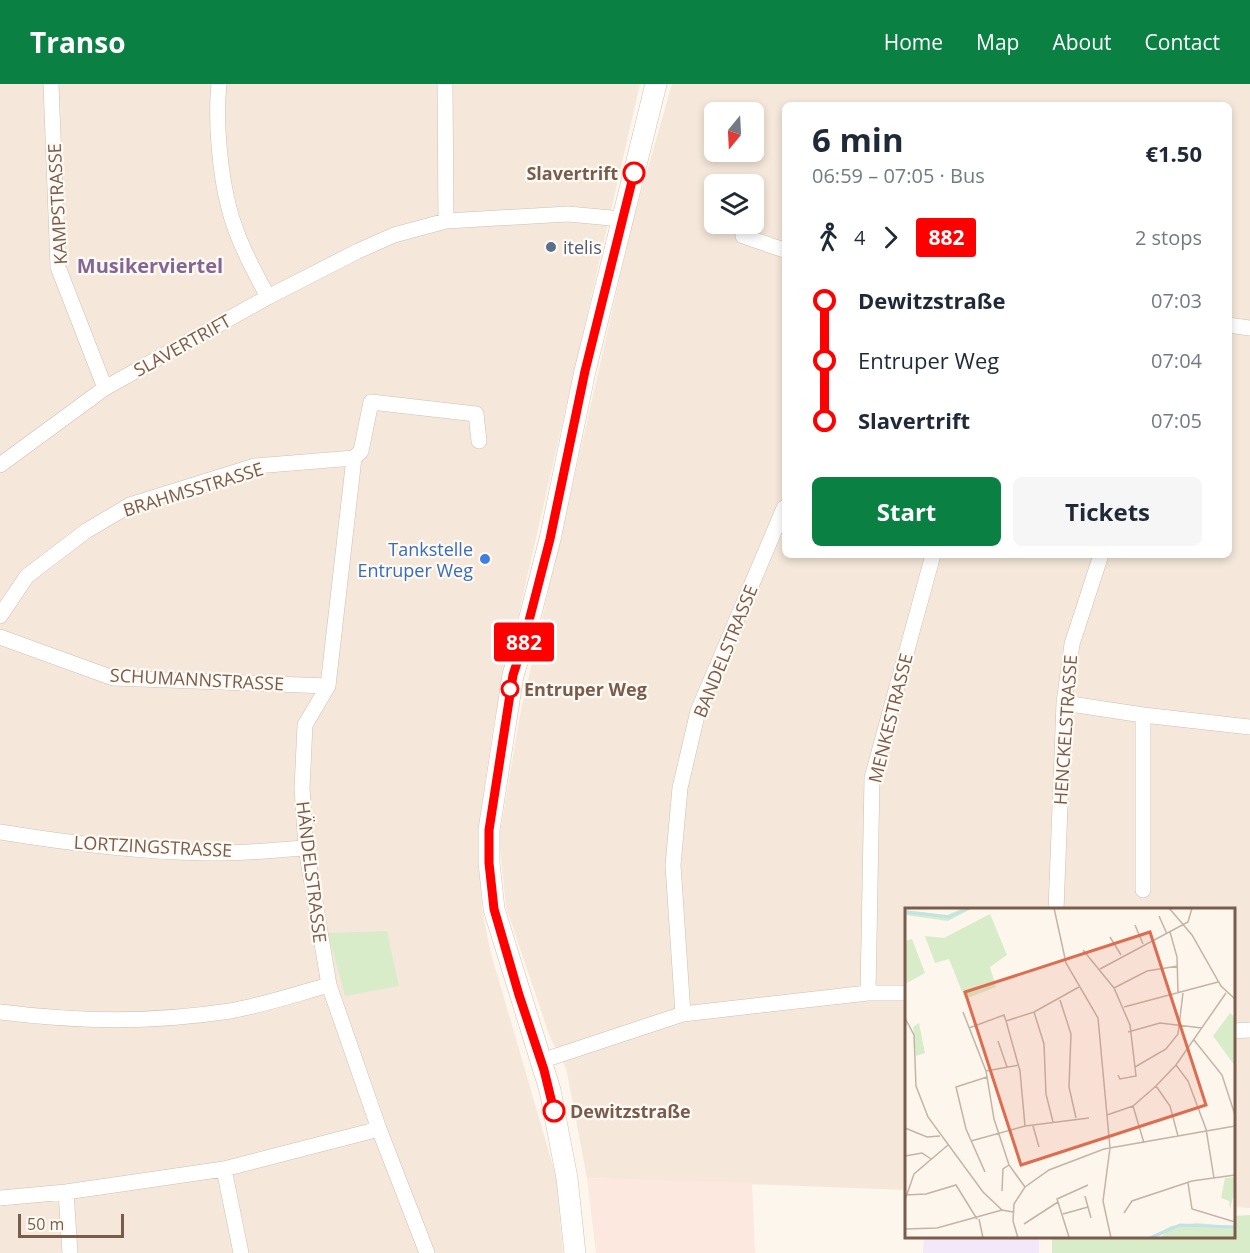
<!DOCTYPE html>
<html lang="en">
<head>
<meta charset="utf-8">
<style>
	:root { --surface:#fff; --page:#f6f6f7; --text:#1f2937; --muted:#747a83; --accent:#0b8043 }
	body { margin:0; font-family:"Open Sans",sans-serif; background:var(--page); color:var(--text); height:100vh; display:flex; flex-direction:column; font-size:22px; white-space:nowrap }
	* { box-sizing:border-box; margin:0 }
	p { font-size:20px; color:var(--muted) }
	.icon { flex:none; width:33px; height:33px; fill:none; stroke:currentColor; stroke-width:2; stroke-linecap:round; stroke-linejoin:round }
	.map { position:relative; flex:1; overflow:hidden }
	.sheet { position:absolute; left:782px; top:18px; width:450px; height:456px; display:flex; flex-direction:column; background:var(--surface); border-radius:9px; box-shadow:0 3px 9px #0003 }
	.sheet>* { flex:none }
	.badge { padding:0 12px; border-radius:4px; font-size:21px; line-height:39px }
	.needle { width:39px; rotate:198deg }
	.controls { position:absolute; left:704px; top:18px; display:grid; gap:12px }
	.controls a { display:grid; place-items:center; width:60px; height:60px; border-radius:9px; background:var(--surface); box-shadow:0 3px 9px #0003; font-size:30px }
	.scale { position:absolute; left:18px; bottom:15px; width:106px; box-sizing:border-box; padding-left:6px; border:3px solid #7a5c4d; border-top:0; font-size:16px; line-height:21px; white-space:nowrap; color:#7a5c4d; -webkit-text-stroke:4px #fffaf3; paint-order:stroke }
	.map>.badge { position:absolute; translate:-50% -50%; box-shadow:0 0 0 3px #fff }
	.legs { display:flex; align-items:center; gap:9px; height:66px; padding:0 30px; font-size:20px }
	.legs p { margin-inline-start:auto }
	.headline { display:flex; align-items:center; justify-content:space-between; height:102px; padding:0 30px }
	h1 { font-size:33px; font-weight:700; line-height:45px }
	.action { display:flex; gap:12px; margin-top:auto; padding:12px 30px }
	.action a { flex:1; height:69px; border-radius:9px; background:var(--accent); color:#fff; font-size:24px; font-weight:700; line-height:69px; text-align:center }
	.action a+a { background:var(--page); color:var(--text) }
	ul { padding:0 30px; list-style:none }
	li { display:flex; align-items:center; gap:21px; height:60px; font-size:22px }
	li i { display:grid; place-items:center; width:9px; height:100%; margin:0 8px; background:currentColor }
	li i::after { content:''; width:15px; height:15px; margin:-8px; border:4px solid; border-radius:50%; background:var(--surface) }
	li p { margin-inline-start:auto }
	li:first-child i { background:linear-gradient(#0000 50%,currentColor 0) }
	li:last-child i { background:linear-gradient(currentColor 50%,#0000 0) }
	header { display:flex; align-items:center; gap:36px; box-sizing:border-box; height:84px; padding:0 30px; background:var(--accent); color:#fff }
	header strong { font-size:28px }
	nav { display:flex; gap:33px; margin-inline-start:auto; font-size:21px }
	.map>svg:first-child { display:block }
	.residential { fill:#f5e8da; fill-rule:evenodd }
	.commercial { fill:#fde8e0 }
	.education { fill:#f3e8fa }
	.green { fill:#d8ecc9 }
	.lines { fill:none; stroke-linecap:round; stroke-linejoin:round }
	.minor-casing { stroke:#d1beb0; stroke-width:16 }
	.secondary-casing { stroke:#d6c0b0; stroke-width:22 }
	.minor { stroke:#fff; stroke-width:15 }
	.secondary { stroke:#fff; stroke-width:21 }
	.line-1-casing { stroke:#fff; stroke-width:14 }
	.line-1 { stroke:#f00; stroke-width:9 }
	.stop-1-dot { fill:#fff; stroke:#f00; stroke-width:3 }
	.service-dot { fill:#5c6f8a; stroke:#fffaf3; stroke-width:2 }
	.shop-dot { fill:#3f7fe0; stroke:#fffaf3; stroke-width:2 }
	.labels { text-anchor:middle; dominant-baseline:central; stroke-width:4.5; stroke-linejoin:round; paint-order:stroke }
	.stop-label { font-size:18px; font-weight:bold; fill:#7a5c4d; stroke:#fffaf3; text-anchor:start }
	.street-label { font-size:18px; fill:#7a5c4d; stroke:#fffaf3 }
	.service-label { font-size:18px; fill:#4e5e75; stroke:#fffaf3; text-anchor:start }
	.shop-label { font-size:18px; fill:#366cbe; stroke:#fffaf3; text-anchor:end }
	.neighbourhood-label { font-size:20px; font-weight:bold; fill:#846695; stroke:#fffaf3 }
	.inset-river { fill:none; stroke:#bfe3e8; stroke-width:3 }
	.inset-road { fill:none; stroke:#c5b3a7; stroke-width:1.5 }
	.view { fill:#dc6d51; fill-opacity:0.15; stroke:#dc6d51; stroke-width:3 }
	.inset-edge { fill:none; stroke:#7a5c4d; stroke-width:3 }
</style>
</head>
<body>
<header>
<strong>Transo</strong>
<nav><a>Home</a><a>Map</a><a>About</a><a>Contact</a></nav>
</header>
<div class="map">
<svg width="1250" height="1169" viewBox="0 0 1250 1169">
	<rect width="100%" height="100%" fill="#fdf6ec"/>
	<path class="residential" d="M0,0H640L494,638L478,748L482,825L490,866L556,1092L563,1169H0Z
		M672,0H1250V1124L1234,1123V826H906V1106L587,1094L566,984L550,953L506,823L499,755L520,631L632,140ZM784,21H1228V471H784ZM714,28H753V68H714ZM714,100H753V140H714Z"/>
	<path class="commercial" d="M587,1094L752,1099L755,1169H596Z"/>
	<path class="education" d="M924,1153H1039V1169H923Z"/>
	<path class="green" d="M387,847L399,902L345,912L328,849Z
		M1250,1131V1169H1052V1153L1234,1152V1132Z"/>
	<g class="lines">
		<defs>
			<path id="minor" d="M51,0L58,183L105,304
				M219,0C215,36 220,90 229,124C237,156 253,185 268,213
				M445,0L446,137
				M743,152L784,166
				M1228,241L1250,244
				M0,381L105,304L268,213L358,167L394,151L446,137L568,130L622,135
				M0,532L27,492L86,447L130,421L255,382L354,374
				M0,553L113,594L328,602
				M1064,619L1143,631L1250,643
				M0,748C67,759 137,768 205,769C239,770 273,766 306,764
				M1143,806V631
				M1056,826L1064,619L1072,560L1101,471
				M868,909L872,694L933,471
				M0,928C80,938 150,939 230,927C264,921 296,910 329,901
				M683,930L673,781L680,704L698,627L784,424
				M1234,947L1250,946
				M541,977L683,930L868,909H906
				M224,1085L241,1169
				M66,1108L70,1169
				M0,1114L66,1108L224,1085L379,1045
				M427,1169L379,1045L329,901L306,764L302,704L305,641L328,602L354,374L361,367L371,318L476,330L479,357"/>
			<path id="secondary" d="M575,1169L567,1094L550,1006L494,825L489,779V746L513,591L523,560L550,455L585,287L656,0"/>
		</defs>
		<use href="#minor" class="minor-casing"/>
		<use href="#secondary" class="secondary-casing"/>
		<use href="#minor" class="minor"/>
		<use href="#secondary" class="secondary"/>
	</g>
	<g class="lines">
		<defs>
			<path id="line-1" d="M554,1027L544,986L519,911L494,825L489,779V746L513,591L523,560L550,455L585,287L634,89"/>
		</defs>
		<use href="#line-1" class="line-1-casing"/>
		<use href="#line-1" class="line-1"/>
	</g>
	<g class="stop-1-dot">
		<circle cx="634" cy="89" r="10"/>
		<circle cx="510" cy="605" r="8"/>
		<circle cx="554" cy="1027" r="10"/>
	</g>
	<circle class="service-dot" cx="551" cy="163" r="6"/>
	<circle class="shop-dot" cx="485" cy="475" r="6"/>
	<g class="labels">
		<g class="stop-label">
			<text x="618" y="89" text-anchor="end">Slavertrift</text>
			<text x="524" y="605">Entruper Weg</text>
			<text x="570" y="1027">Dewitzstraße</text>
		</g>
		<g class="street-label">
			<text transform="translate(57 120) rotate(-93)">KAMPSTRASSE</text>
			<text transform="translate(182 261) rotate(-29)">SLAVERTRIFT</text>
			<text transform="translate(193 405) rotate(-17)">BRAHMSSTRASSE</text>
			<text transform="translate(725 567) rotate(-68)">BANDELSTRASSE</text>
			<text transform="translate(197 595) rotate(3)">SCHUMANNSTRASSE</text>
			<text transform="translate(890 634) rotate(-76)">MENKESTRASSE</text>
			<text transform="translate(1065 646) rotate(-86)">HENCKELSTRASSE</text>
			<text transform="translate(153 762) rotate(3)">LORTZINGSTRASSE</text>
			<text transform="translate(312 788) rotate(83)">HÄNDELSTRASSE</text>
		</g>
		<g class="service-label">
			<text x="563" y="163">itelis</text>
		</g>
		<g class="shop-label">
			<text x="473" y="465">Tankstelle<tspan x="473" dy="21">Entruper Weg</tspan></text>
		</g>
		<g class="neighbourhood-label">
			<text x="150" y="181">Musikerviertel</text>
		</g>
	</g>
	<g transform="translate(905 824)">
		<rect width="330" height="330" fill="#fdf6ec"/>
		<path d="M58,0H68L43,13L0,7V2L42,7ZM85,6L102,47L85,59L91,79L60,91L44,51L30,55L20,28L39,30ZM7,31L20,65L0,76V33ZM325,105L330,109V158L308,128ZM14,115L20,145L11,148L8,119ZM330,269V281L325,301L324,293L316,290L320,270ZM292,315L330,319V330H255L261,324L244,330L266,318Z" fill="#d8ecc9"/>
		<path class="inset-river" d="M0,4L44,9L64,0M245,330L275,317L330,319"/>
		<path class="inset-road" d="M149,0L161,55L193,110L205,240M264,0L287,27L316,78L330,91M254,8L262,26M230,17L238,36M265,24L272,49L273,85M205,29L216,47M178,42L209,80L225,117L231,168L215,171L213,167M195,61L283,14L287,0M209,80L242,63L273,58M155,92L166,126L164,179L171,210M219,99L313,74M58,104L81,163L89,211L104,257L120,279M129,104L139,136L141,186L148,214M0,110L9,127L11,178L23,209L78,284L97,302L108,304M101,113L115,163L120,218M64,120L99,107L101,113L129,104L174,79M223,124L255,115L297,120M289,132L317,167L330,207M93,133L102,159M271,157L283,173L301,221L309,270M230,159L261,141L273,126L278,85M81,163L114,157M251,178L265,198L273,228M228,198L239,235M202,207L228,198L251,178L271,157L321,85M128,218L134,239M0,220L22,229L35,228M66,233L120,218L184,210M205,240L198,293L206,330M0,248L17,245L26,251M80,264L61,221L51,179L82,169M283,275L287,301L330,314M97,283L98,261L104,257M0,287L21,286L51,277L72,311M180,288L186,310M0,292L9,266L43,237M219,305L227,293L287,273L330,267M158,306L183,299M74,311L78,330M119,316L153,294M0,321L32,320L97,302M164,329L152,291L183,277M113,330L108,313L109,296L120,279L144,262L199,241L330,218M162,330H198"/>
		<path class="view" d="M245,24L301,197L116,257L60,84Z"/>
		<rect width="330" height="330" class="inset-edge"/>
	</g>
</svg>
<div class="controls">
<a><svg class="needle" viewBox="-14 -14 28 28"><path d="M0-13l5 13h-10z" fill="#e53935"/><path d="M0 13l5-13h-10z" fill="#747a83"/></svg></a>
<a><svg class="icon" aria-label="layers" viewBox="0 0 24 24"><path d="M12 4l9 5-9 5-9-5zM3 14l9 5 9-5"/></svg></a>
</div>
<div class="scale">50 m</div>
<b class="badge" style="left:524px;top:558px;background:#f00;color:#fff">882</b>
<section class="sheet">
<div class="headline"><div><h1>6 min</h1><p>06:59 – 07:05 · Bus</p></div><b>€1.50</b></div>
<div class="legs"><svg class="icon" aria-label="walk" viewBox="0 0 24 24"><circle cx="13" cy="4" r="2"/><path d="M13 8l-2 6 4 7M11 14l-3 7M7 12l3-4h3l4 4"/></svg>4<svg class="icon" aria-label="forward" viewBox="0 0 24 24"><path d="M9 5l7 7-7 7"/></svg><b class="badge" style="background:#f00;color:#fff">882</b><p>2 stops</p></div>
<ul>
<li><i style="color:#f00"></i><b>Dewitzstraße</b><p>07:03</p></li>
<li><i style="color:#f00"></i><span>Entruper Weg</span><p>07:04</p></li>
<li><i style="color:#f00"></i><b>Slavertrift</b><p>07:05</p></li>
</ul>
<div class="action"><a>Start</a><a>Tickets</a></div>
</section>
</div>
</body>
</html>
